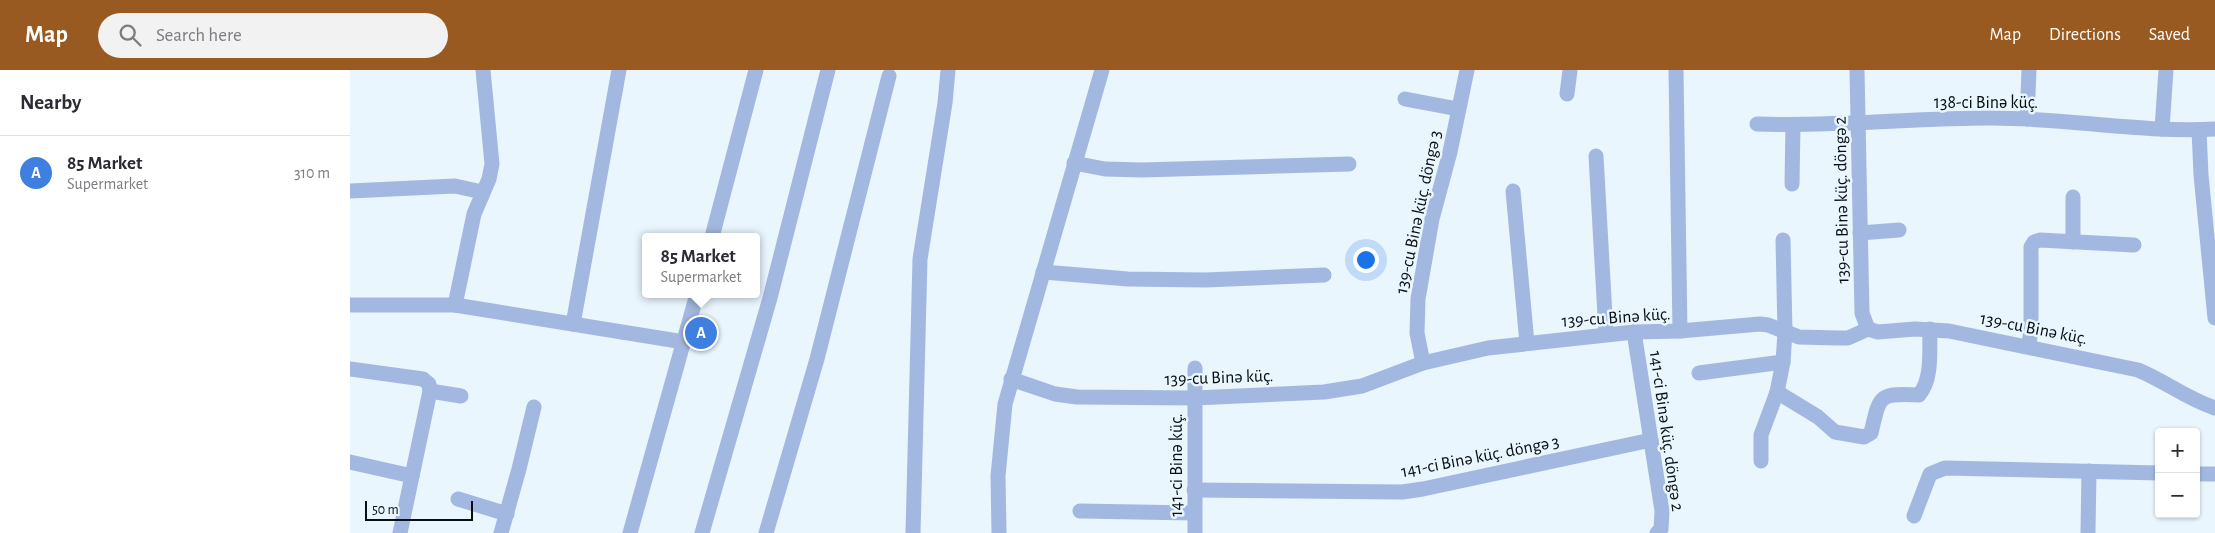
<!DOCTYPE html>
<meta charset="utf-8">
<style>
:root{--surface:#fff;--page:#f2f2f3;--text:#2b2b33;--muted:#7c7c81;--line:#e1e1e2;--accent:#985a20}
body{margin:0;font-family:"Alegreya Sans",sans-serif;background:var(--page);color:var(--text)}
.controls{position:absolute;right:15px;bottom:15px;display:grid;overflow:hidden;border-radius:5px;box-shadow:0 1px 4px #0004}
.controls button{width:45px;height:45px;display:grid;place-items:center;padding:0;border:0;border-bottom:1px solid var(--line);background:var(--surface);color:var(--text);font:25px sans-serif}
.scale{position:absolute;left:15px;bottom:12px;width:108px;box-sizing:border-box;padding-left:5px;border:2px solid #070f13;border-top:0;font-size:14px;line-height:18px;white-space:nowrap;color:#070f13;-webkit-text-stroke:4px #e9f6fd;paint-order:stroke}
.you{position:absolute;left:1015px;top:189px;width:18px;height:18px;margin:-12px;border:4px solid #fff;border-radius:50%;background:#1a73e8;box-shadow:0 0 0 8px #1a73e833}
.badge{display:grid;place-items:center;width:32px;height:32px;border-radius:50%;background:var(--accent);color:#fff;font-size:16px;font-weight:700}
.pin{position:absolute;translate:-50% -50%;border:2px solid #fff;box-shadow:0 1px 5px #0006}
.popup{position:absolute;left:292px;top:163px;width:118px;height:65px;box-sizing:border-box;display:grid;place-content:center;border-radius:5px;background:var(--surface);filter:drop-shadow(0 1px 4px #0005);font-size:16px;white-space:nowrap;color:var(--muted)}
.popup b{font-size:19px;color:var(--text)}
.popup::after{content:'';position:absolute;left:50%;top:100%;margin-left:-10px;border:10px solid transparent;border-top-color:var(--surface)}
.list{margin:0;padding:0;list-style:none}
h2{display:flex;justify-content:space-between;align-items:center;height:65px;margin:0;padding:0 20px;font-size:21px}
h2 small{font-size:16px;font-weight:400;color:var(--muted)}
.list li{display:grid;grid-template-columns:32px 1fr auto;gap:15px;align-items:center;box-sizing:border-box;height:75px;padding:0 20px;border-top:1px solid var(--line)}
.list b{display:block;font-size:19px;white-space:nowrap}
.list p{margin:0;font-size:16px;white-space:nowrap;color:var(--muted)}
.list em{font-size:16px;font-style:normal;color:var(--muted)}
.icon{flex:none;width:28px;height:28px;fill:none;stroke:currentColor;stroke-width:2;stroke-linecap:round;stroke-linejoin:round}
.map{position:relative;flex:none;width:1865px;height:463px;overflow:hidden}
header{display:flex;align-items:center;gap:30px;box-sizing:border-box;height:70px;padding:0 25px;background:var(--accent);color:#fff}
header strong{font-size:24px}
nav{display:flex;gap:28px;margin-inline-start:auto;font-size:18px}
.search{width:350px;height:45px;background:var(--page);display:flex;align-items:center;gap:12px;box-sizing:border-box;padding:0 18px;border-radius:28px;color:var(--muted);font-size:19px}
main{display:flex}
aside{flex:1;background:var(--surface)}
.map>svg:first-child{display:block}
</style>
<header>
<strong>Map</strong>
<div class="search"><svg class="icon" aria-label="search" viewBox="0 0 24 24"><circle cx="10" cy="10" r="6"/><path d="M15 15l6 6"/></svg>Search here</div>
<nav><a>Map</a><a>Directions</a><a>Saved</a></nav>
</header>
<main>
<aside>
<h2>Nearby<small></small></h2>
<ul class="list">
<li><span class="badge" style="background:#3f7fe0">A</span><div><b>85 Market</b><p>Supermarket</p></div><em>310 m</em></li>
</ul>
</aside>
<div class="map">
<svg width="1865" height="463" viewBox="0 0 1865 463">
<rect width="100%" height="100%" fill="#e9f6fd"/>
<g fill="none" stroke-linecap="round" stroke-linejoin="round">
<!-- minor -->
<g stroke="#a3b8e0" stroke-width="15">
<polyline points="1326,0 1330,261"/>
<polyline points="1507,0 1512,243 1518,259"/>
<polyline points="1217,24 1220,0"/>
<polyline points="1055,29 1108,39"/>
<polyline points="1677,49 1679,0"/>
<path d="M1407,54C1485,57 1563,48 1642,48C1716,48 1791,63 1865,59"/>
<polyline points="1812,59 1816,0"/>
<polyline points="1849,60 1851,105 1865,248"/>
<polyline points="1246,86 1256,264"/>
<polyline points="724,93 755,99 792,100 999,94"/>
<polyline points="1442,114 1443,55"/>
<polyline points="0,121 105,116 132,122"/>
<polyline points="1163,121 1177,273"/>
<polyline points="1723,127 1723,172"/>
<polyline points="1510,163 1549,160"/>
<polyline points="362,167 406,0"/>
<polyline points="693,202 778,209 855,210 974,205"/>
<polyline points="0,235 105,235 334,272"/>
<polyline points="105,235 124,144 139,109 142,94 133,0"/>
<polyline points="223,254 269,0"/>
<polyline points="1284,262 1312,441 1311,459 1307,463"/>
<polyline points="1679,276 1681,257 1681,177 1684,172 1690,170 1784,175"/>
<polyline points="1073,293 1067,263 1068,229 1082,149 1100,82 1117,0"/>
<polyline points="0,299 73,309 79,314 80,321 50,463"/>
<polyline points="1349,303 1433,292"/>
<path d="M661,309L705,324L727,327L845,328L974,322L1012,316L1073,293L1138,278L1284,262L1330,261L1410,254L1418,255L1449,267L1487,268H1498L1518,259L1528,262L1565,259L1599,261L1788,300C1815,311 1837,329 1865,338"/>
<polyline points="80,321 111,326"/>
<path d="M1427,322L1468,347L1485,362L1514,367L1521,363C1530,325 1528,323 1569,325C1583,308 1579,281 1580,259"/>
<polyline points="1411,391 1411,365 1427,322 1433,292 1435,262 1433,170"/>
<polyline points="0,392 62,406"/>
<polyline points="1846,404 1865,404"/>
<polyline points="844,420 1052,422 1073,419 1301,370"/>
<polyline points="108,429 157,444"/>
<polyline points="730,441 844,443"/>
<polyline points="1564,446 1580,404 1595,398 1809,403"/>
<polyline points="151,463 169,399 184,337"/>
<polyline points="280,463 347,224"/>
<polyline points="352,463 420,228 478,0"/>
<polyline points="416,463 467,289 539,6"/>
<polyline points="563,463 570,189 595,33 598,0"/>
<polyline points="649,463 648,406 655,334 752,0"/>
<polyline points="845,463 845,298"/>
<polyline points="1738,463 1739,401"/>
</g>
</g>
<g text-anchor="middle" stroke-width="5" stroke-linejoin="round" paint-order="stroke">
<!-- street labels -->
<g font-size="18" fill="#070f13" stroke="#e9f6fd">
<text x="1636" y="38">138-ci Binə küç.</text>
<text transform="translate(1491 130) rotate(-91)" y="6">139-cu Binə küç. döngə 2</text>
<text transform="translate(1068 142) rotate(-78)" y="6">139-cu Binə küç. döngə 3</text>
<text transform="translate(1266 247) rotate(-4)" y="6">139-cu Binə küç.</text>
<text transform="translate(1684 258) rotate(11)" y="6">139-cu Binə küç.</text>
<text transform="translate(869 307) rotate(-2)" y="6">139-cu Binə küç.</text>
<text transform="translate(1317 361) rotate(82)" y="6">141-ci Binə küç. döngə 2</text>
<text transform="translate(1130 386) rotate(-11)" y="6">141-ci Binə küç. döngə 3</text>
<text transform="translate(826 395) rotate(-90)" y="6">141-ci Binə küç.</text>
</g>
</g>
</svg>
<div class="controls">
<button>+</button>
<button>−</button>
</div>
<div class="scale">50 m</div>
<div class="you"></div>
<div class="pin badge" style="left:351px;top:263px;background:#3f7fe0">A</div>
<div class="popup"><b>85 Market</b>Supermarket</div>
</div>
</main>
